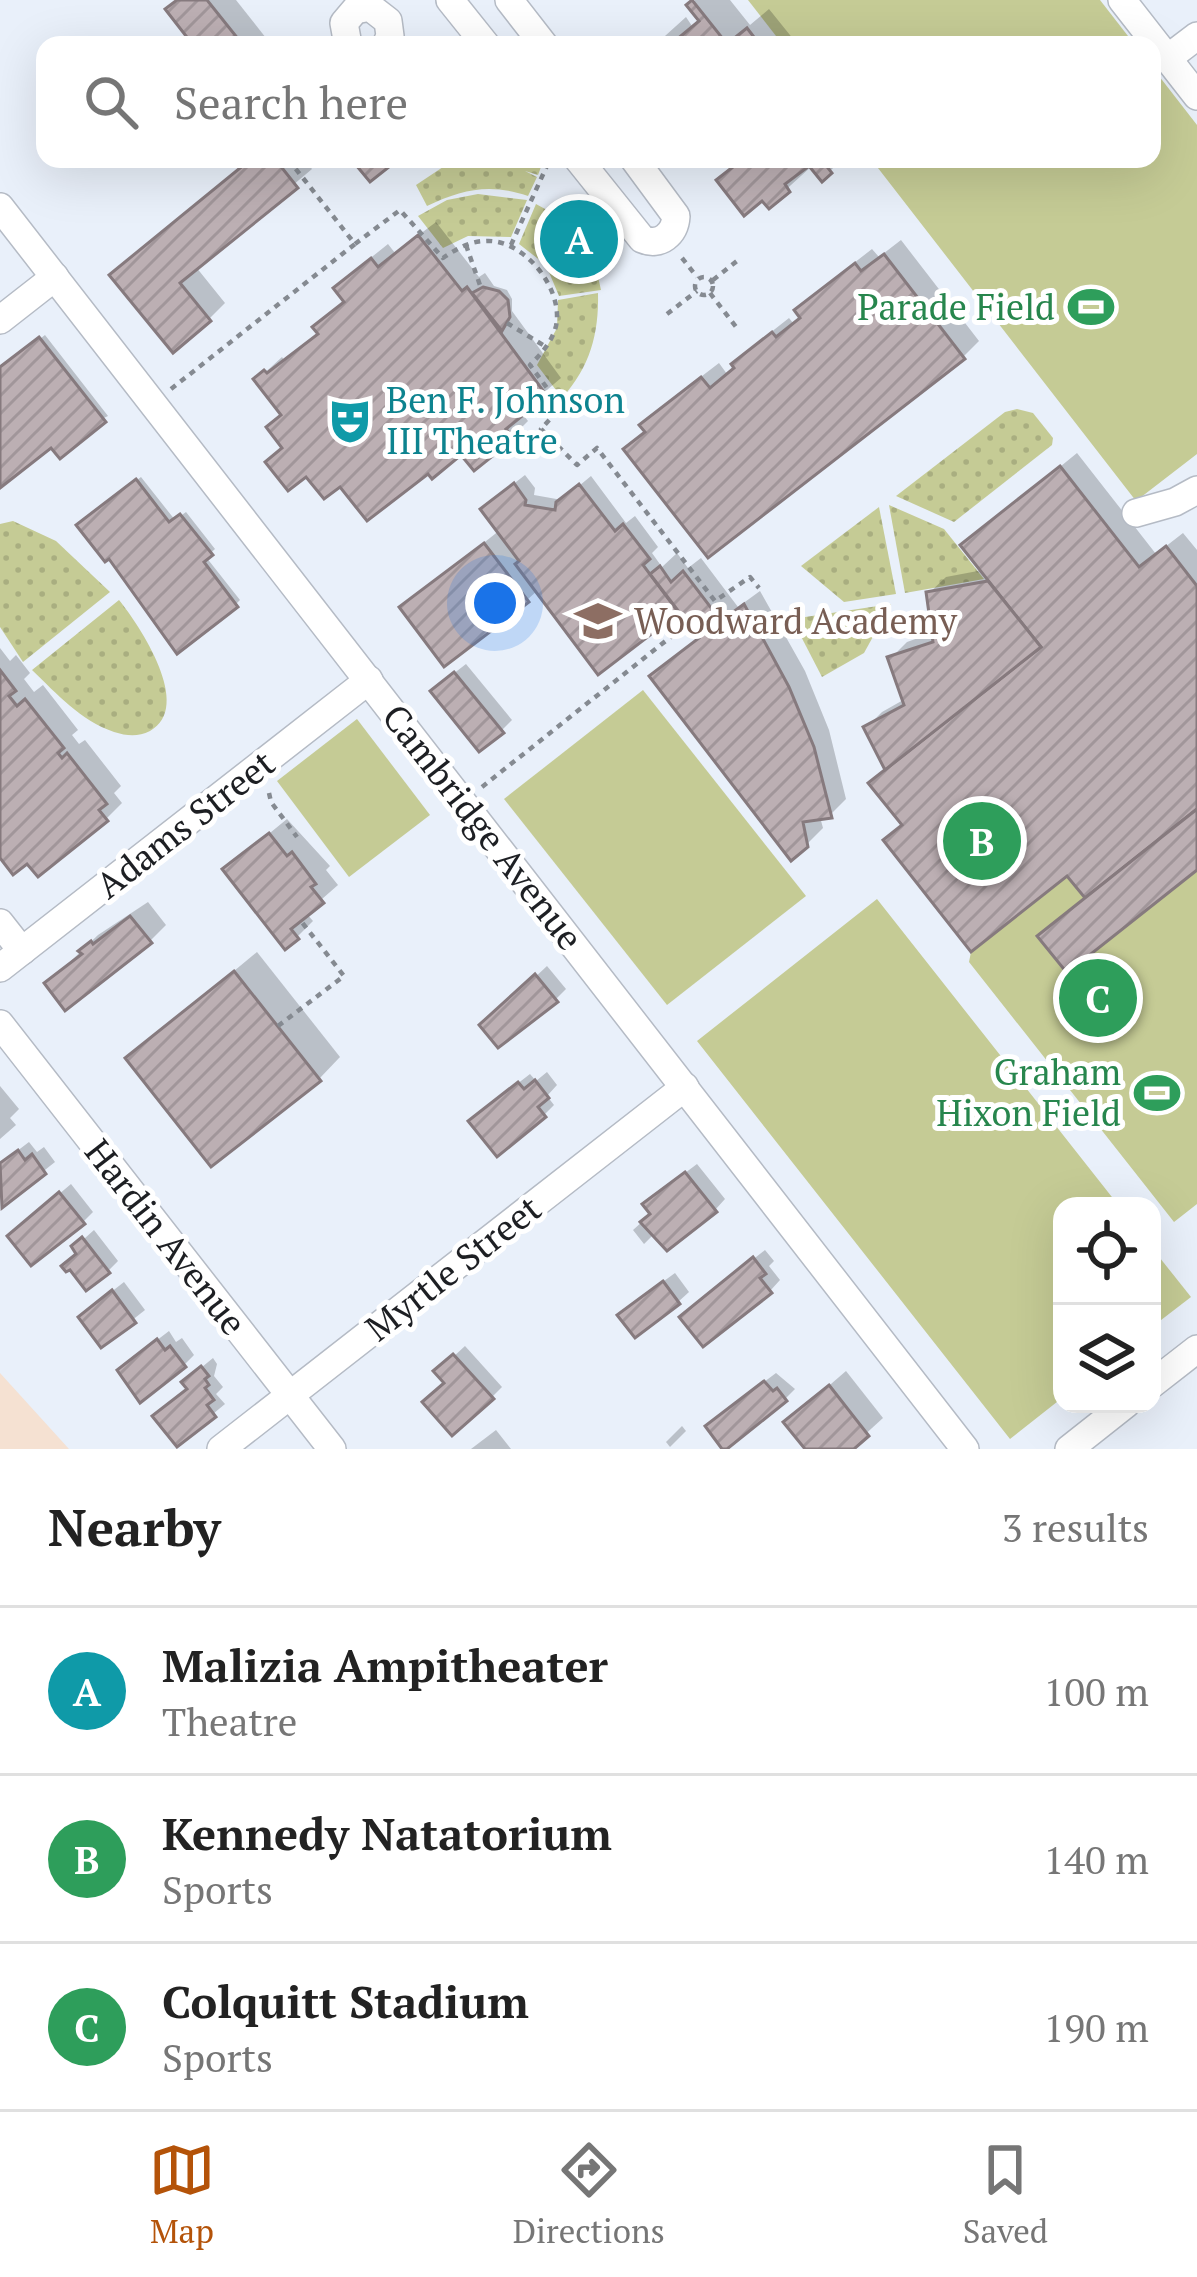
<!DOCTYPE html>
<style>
:root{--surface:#fff;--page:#f6f6f6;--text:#222;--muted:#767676;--line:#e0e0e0;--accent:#b45309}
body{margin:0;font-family:"PT Serif",serif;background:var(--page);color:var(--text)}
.controls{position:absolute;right:36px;bottom:36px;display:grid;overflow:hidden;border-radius:24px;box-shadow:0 12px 48px #0002}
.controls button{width:108px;height:108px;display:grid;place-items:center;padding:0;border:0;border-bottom:3px solid var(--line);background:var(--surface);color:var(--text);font:60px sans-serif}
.you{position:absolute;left:495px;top:603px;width:42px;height:42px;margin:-30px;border:9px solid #fff;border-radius:50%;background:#1a73e8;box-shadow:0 0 0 18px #1a73e833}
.badge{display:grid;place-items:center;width:78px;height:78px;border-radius:50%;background:var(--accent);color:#fff;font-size:39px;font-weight:700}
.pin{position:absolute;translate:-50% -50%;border:6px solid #fff;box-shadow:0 3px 12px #0006}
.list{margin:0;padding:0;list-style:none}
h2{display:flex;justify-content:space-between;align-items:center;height:156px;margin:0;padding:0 48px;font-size:51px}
h2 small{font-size:39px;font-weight:400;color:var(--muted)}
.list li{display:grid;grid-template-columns:78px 1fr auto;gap:36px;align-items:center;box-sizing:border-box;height:168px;padding:0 48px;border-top:3px solid var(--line)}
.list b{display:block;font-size:45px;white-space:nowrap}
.list p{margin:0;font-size:39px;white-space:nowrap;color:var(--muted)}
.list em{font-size:39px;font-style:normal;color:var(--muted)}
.icon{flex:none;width:66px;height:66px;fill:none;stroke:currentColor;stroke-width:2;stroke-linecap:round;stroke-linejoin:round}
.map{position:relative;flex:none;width:1197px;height:1449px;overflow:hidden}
.search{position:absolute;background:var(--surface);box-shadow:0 12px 48px #0002;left:36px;right:36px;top:36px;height:132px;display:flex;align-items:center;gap:30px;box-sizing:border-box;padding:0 42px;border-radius:24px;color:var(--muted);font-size:45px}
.sheet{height:660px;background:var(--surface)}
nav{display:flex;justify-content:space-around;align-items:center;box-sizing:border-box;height:168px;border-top:3px solid var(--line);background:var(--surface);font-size:33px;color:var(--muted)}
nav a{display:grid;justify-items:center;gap:6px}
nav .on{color:var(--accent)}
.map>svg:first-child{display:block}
</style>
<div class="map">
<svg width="1197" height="1449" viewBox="0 0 1197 1449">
<defs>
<pattern id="grass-dots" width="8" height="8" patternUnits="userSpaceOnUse" patternTransform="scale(3)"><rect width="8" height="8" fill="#c5cb95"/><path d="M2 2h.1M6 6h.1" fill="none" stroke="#a9ae80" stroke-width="1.8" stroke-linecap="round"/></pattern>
<pattern id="building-hatch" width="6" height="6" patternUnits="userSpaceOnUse" patternTransform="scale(3)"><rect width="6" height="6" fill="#bcafb3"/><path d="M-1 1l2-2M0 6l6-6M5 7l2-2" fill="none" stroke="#a1969a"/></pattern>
</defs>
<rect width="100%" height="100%" fill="#e9f0fa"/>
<!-- commercial -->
<polygon fill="#f5e1d2" points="0,1373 69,1449 0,1449"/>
<!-- grass -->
<g fill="url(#grass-dots)">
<path d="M455,159H544L538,175L525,171L537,177L528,196C490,183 463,189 427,206L416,185Z"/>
<polygon points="478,194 527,200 511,237 468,236 443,248 418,216 447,200"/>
<polygon points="536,204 556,215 545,239 552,260 570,273 596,268 601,290 559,296 546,265 519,244"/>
<path d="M598,293C599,334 590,367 562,398L537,365L557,328L558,300Z"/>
<polygon points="1017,409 1033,413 1053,438 1052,445 954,522 896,496 1005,412"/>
<polygon points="889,505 944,529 984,579 905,593"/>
<polygon points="879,507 896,594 844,602 801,566"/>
<polygon points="13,521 56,541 110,592 23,662 0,627 0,524"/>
<path d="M119,600C140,626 194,707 150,731C138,737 127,736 114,732C80,720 57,694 32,670Z"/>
<polygon points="891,604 864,653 822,677 792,619"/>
</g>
<!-- park -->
<g fill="#c5cb95">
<polygon points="748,0 1100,0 1135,45 783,45"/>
<polygon points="1152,67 1197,125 1197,454 1136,501 871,159 1152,159"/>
<polygon points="643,690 806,896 667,1005 504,799"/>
<polygon points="357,719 430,815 349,877 277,781"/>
<polygon points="1197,809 1197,1204 1174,1222 969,962 971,952 1067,876 1085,898"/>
<polygon points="877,899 1119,1206 1062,1206 1062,1398 1010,1439 697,1041"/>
<polygon points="1152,1248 1191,1297 1152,1327"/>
</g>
<!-- shadow -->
<g fill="#0003">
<polygon points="178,0 236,0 266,38 259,45 197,45"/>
<polygon points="695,0 730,0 750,25 769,9 798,45 655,45 686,17 692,26 701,19 690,5"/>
<polygon points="252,159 304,159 312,169 196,267 225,303 209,319 113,275"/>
<polygon points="742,159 842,159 830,171 813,165 769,205 763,197 720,181"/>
<polygon points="436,222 479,277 485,273 494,286 507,290 512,299 512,311 561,378 521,412 528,421 512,437 462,451 428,470 341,482 285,446 283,413 257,380 282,357 284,360 320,332 316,327 346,300 337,288 353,272 388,244 395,253"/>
<polygon points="901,240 979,341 963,357 627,449 647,430 643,425 659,409 719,363 727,374 751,348 789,318 793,323 803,316 798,310 814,294 872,249 879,257"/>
<polygon points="45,335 108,416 52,443 0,484 0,370"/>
<polygon points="1077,453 1156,554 1183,533 1197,550 1197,866 1041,936 1087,896 1068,871 904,823 888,768 866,728 882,712 905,699 891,658 907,642 935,632 929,593 946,577 983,570 964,545"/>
<polygon points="525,475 535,488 534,495 562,500 591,476 626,523 635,516 658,547 652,553 662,567 677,553 688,568 701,558 738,607 760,591 805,671 829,730 846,799 830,815 820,817 823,828 806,845 653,677 701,636 680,609 599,670 538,590 527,600 403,607 500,530 494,499"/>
<polygon points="141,477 175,520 186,512 215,549 206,557 240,600 236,604 109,555 84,521"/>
<polygon points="0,648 10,661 16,655 30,673 24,679 34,692 43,685 78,730 72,735 79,744 85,740 121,786 114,793 122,803 106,819 28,860 0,853"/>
<polygon points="466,664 512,720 502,730 444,681"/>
<polygon points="287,819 330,866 326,870 338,885 306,913 313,921 297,937 226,869"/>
<polygon points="148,902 166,925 150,941 48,983 98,935"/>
<polygon points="257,952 340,1057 319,1079 129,1058"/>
<polygon points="547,966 566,989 556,999 483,1026"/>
<polygon points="547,1072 557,1085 547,1096 554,1105 544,1115 482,1111 530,1074 536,1081"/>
<polygon points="0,1086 19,1109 10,1118 16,1125 0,1139"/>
<polygon points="29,1142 37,1152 44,1147 55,1162 2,1204 0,1164"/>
<polygon points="697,1164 725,1199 715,1210 656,1232 644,1244 633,1230 653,1212 657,1194"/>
<polygon points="71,1184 93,1212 83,1222 21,1226"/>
<polygon points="94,1230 118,1261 108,1271 71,1267 79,1253 75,1247"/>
<polygon points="765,1250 774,1261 769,1266 780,1280 770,1291 693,1307"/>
<polygon points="675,1273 689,1292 678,1302 631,1305"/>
<polygon points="124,1282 145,1310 102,1344 92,1307"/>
<polygon points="169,1331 176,1342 182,1338 194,1355 184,1365 131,1360"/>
<polygon points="465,1346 502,1387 492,1397 447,1382 438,1371"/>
<polygon points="213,1358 217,1364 214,1376 223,1387 216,1394 225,1404 178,1443 196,1372"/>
<polygon points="846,1371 883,1418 849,1449 808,1449 787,1422"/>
<polygon points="776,1373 795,1389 785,1399 719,1416"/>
<polygon points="682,1426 686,1431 670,1447 666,1442"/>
<polygon points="496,1430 511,1449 471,1449"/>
</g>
<!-- building -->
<g fill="url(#building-hatch)" stroke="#867a7e" stroke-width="3">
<polygon points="177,0 207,0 243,45 193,45 165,9"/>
<polygon points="692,0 727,44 747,28 760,45 670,45 699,21 686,5"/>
<polygon points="251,159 275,159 298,188 180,283 211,321 173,353 109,275"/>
<polygon points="351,159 399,159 370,182"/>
<polygon points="743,159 821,159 832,173 822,182 809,166 785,184 790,192 769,209 762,201 744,216 716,180"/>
<polygon points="418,235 462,291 467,287 547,396 506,429 514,439 474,471 461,455 432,479 428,474 367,521 340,487 324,499 306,477 288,491 265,462 282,448 266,427 281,415 253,379 264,370 267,373 318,334 312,327 344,302 333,288 371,258 378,267"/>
<polygon points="884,254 965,359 708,558 623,449 645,432 639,425 701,377 710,388 734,368 731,364 772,332 776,337 800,318 794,310 855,263 861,271"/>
<polygon points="483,287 499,291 508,300 510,317 502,331 472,293"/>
<polygon points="39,337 106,422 60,459 51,448 0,488 0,367"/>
<polygon points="1060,466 1139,567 1166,546 1197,586 1197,809 1085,898 1067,876 971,952 883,840 902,825 868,783 1041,647 960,545"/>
<polygon points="136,479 169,522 180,514 213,555 204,562 238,607 177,654 109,559 105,562 76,525"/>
<polygon points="514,483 526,500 525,505 555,510 556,502 579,484 615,531 623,524 650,559 643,565 679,613 598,675 515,564 519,561 480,509"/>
<polygon points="484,543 529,602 444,667 399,607"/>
<polygon points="660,566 671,582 683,571 721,621 744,604 789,687 814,747 832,818 803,822 808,847 791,861 649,676 699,638 650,574"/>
<polygon points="988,581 1041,647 885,770 863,727 904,705 887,657 933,642 926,592"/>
<polygon points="0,670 16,691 9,696 17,706 25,699 64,748 58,753 62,758 67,753 107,804 99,810 108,821 38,877 27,864 13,875 0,858"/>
<polygon points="454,672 504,733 479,752 430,691"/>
<polygon points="1197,809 1197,870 1067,973 1037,936"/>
<polygon points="269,833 287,856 292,852 316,884 311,887 324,903 291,929 299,939 285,950 222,869"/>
<polygon points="130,916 152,943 65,1011 44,983 82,954 78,951 91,941 93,944"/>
<polygon points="234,971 321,1081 211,1167 125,1058"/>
<polygon points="535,974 558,1002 498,1048 479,1025"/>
<polygon points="535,1080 549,1098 538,1107 546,1117 497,1157 468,1121 518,1082 524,1089"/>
<polygon points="18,1150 25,1160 32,1154 46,1174 2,1208 0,1163"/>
<polygon points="685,1172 717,1212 667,1251 640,1222 650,1214 642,1204"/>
<polygon points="59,1192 85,1224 31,1266 7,1236"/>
<polygon points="82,1237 110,1273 86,1291 70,1270 66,1272 61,1266 76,1254 71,1246"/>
<polygon points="753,1257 766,1274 760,1278 772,1293 703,1347 679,1317"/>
<polygon points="663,1281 680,1304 635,1338 617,1315"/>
<polygon points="112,1290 136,1323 101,1348 78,1317"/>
<polygon points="157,1339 165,1350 170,1346 186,1367 140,1403 117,1370"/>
<polygon points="453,1354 494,1399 452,1436 422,1402 444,1383 433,1371"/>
<polygon points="201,1366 209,1376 205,1379 209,1385 205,1388 214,1400 207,1405 216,1417 177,1447 152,1416 187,1389 181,1382"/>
<polygon points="764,1381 773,1391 777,1388 787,1401 727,1449 722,1449 705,1426"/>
<polygon points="829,1385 869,1436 854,1449 805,1449 783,1422"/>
</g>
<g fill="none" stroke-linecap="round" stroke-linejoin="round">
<!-- minor casing -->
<g stroke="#b5bbc5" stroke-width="30">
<g id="minor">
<polyline points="450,0 486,45"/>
<polyline points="509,0 544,45"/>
<polyline points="1122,0 1197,96"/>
<polyline points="348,45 344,23 355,10 370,7 388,21 390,36 386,45"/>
<polyline points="1168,58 1197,36"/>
<path d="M578,159L642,239C660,247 675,234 676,216L634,159"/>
<polyline points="0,207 965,1449"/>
<polyline points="0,320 55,277"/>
<polyline points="1136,513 1175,502 1197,490"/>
<polyline points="0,923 22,951"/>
<polyline points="0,968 369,680"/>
<polyline points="0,1024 332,1449"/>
<polyline points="1152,1384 1197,1349"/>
<polyline points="221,1449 685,1087"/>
<polyline points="1069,1449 1126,1404"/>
</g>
</g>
<!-- path -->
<g stroke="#858a91" stroke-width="4.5" stroke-dasharray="6 6" stroke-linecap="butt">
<path d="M355,244L400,210L443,258C456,249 470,241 486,241C524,239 564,289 556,326C552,342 541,354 530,365L561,407L541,429L577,465L597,448L715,601L750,577L759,588"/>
<polyline points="466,245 481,288"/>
<polyline points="511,245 550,159"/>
<polyline points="682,258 697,277"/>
<circle cx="704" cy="286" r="9"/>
<polyline points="713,280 737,261"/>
<polyline points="710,293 737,328"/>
<polyline points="667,314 697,291"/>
<polyline points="507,323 543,345"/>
<polyline points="171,389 355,244 288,159"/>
<polyline points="482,787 687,624"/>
<polyline points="269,793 271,802 297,837"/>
<polyline points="278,1026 344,976 301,921"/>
</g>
<!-- minor -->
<use href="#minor" stroke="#fff" stroke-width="27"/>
</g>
<!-- icons -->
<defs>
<g id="stadium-bare" transform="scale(3.6)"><path d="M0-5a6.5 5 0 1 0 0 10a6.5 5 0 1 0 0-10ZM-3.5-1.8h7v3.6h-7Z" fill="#2e9e5b" stroke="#fff" stroke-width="2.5" paint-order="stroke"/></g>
<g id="theatre-bare" transform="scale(3.6)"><path d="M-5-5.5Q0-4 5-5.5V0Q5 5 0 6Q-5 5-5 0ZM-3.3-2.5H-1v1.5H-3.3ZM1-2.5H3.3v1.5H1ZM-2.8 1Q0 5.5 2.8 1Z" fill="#0f9aa8" stroke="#fff" stroke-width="2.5" paint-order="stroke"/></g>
<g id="school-bare" transform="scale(3.6)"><path d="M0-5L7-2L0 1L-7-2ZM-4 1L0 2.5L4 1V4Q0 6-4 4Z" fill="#8d6e63" stroke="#fff" stroke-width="2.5" paint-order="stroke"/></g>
</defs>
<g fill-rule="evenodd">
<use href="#stadium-bare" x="1091" y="307"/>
<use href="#theatre-bare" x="350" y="421"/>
<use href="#school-bare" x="598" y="621"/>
<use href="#stadium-bare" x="1157" y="1093"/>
</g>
<g text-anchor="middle" stroke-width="10" stroke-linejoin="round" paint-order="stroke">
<!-- leisure labels -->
<g font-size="36" fill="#27864d" stroke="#fff" text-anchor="end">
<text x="1055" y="320">Parade Field</text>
<text x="1121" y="1085">Graham<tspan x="1121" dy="41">Hixon Field</tspan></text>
</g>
<!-- culture labels -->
<g font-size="36" fill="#0d838f" stroke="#fff" text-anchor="start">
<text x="386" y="413">Ben F. Johnson<tspan x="386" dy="41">III Theatre</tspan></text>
</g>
<!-- education labels -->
<g font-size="36" fill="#785e54" stroke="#fff" text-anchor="start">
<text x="634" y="634">Woodward Academy</text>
</g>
<!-- street labels -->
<g font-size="36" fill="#1d1f23" stroke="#fff">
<text transform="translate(185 824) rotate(-38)" y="13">Adams Street</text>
<text transform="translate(483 827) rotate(52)" y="13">Cambridge Avenue</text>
<text transform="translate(166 1237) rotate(52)" y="13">Hardin Avenue</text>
<text transform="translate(453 1268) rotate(-38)" y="13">Myrtle Street</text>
</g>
</g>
</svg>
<div class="controls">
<button><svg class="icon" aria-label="locate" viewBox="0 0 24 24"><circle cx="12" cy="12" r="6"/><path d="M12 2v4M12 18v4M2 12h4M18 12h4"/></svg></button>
<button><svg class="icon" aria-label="layers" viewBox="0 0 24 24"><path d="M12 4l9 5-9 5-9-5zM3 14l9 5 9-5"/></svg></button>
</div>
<div class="you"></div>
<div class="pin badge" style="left:579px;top:239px;background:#0f9aa8">A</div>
<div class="pin badge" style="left:982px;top:841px;background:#2e9e5b">B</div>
<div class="pin badge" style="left:1098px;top:998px;background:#2e9e5b">C</div>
<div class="search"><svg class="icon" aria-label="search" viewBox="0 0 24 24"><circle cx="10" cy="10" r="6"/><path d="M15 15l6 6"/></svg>Search here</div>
</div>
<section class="sheet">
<h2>Nearby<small>3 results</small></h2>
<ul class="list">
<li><span class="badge" style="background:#0f9aa8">A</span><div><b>Malizia Ampitheater</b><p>Theatre</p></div><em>100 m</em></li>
<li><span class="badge" style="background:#2e9e5b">B</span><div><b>Kennedy Natatorium</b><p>Sports</p></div><em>140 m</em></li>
<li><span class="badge" style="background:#2e9e5b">C</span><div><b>Colquitt Stadium</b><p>Sports</p></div><em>190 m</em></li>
</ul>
</section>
<nav>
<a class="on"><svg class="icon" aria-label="map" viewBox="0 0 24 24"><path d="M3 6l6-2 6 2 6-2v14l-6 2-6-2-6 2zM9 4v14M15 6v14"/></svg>Map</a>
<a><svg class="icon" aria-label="directions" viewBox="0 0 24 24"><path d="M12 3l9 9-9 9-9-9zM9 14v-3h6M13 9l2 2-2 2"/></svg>Directions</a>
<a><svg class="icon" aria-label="saved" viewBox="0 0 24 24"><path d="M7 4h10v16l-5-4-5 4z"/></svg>Saved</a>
</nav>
